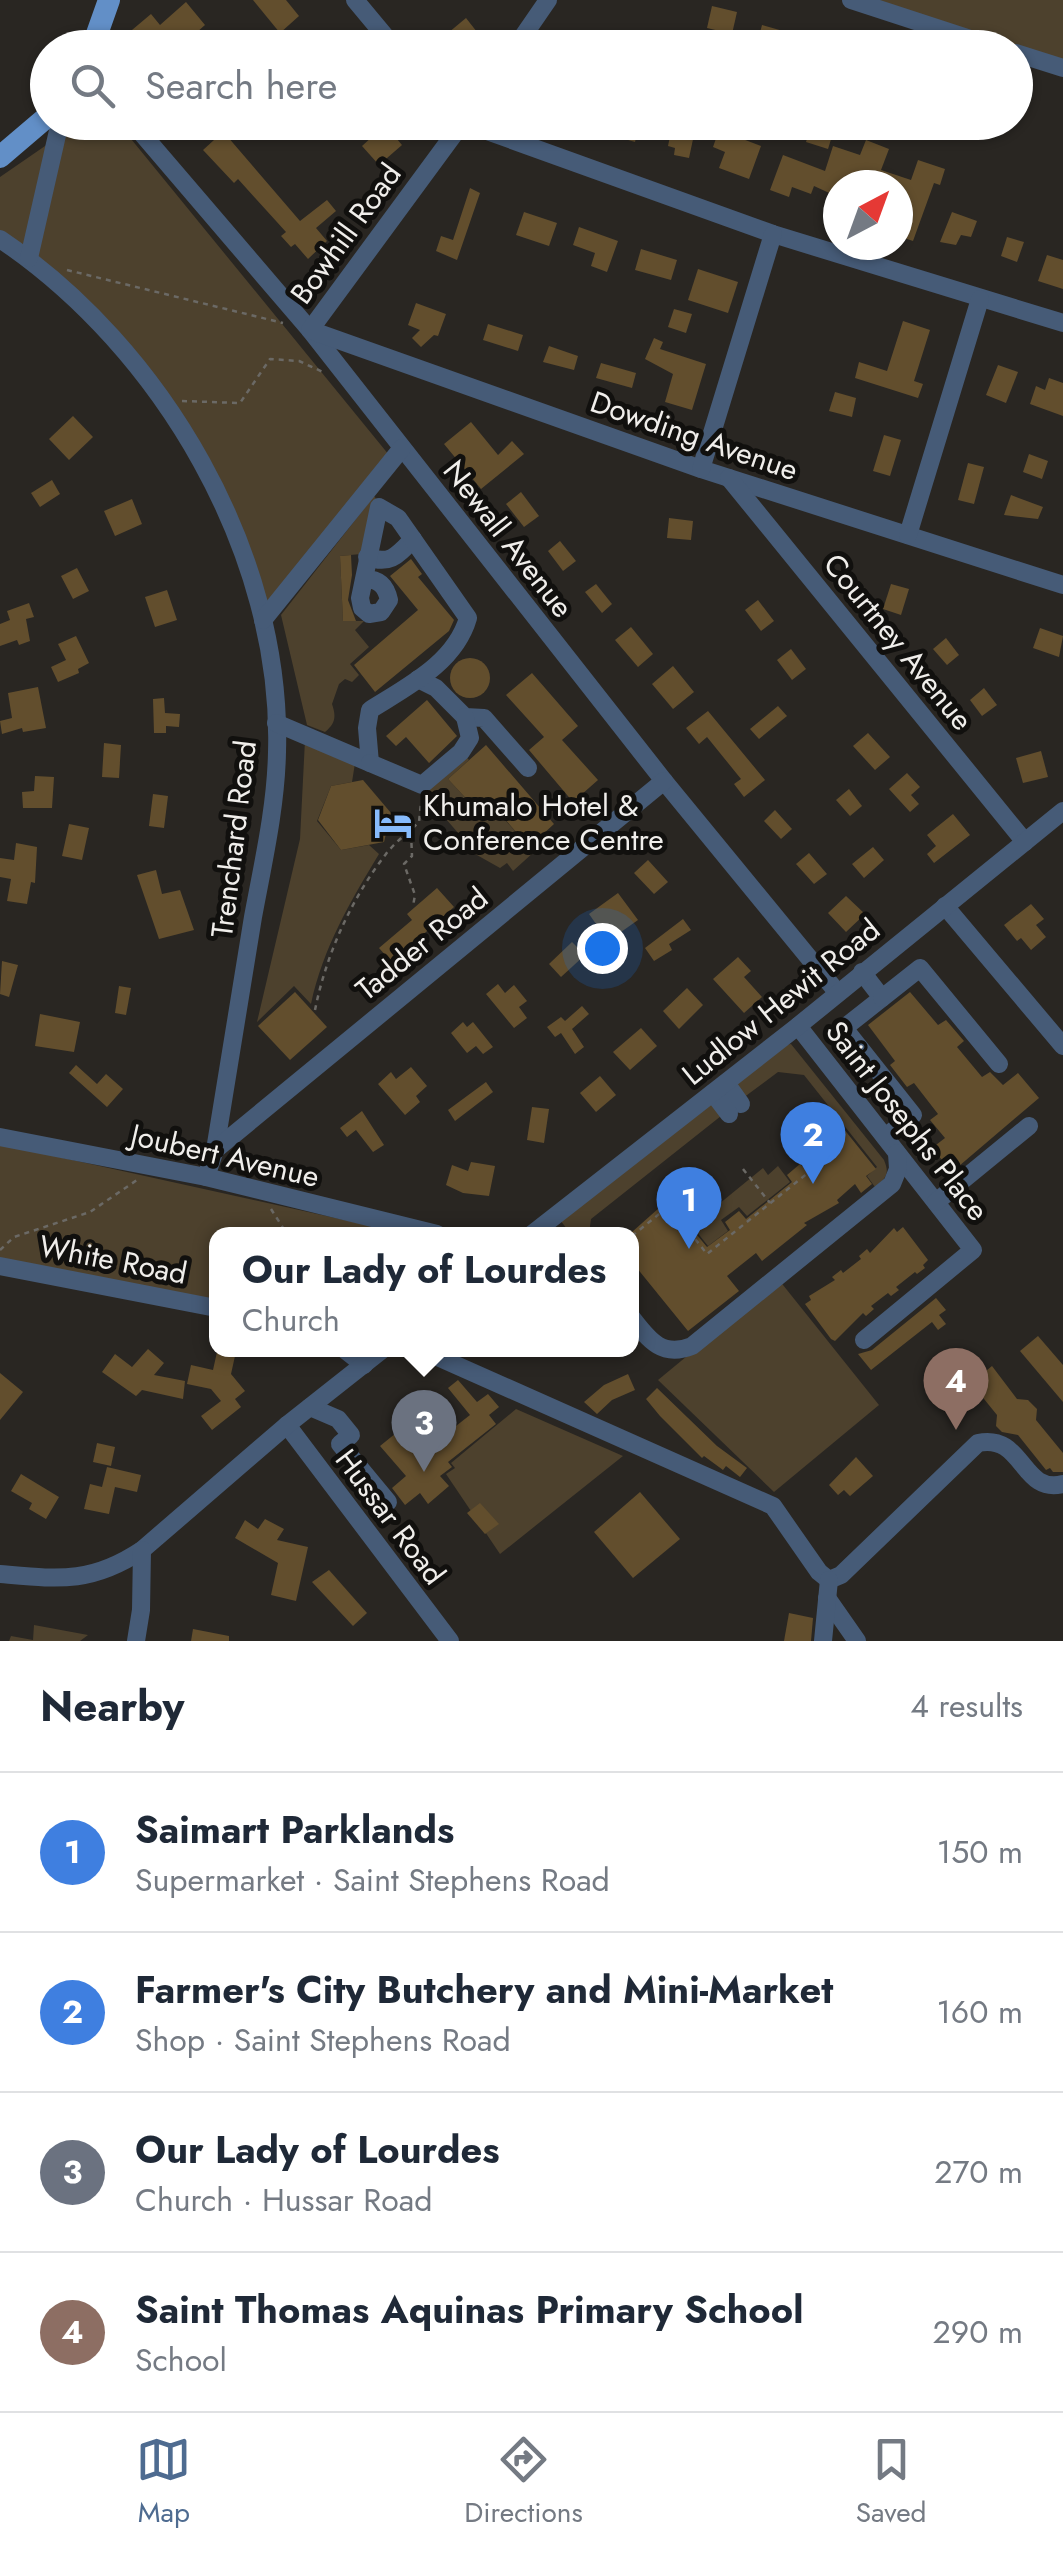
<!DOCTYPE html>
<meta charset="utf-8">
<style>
:root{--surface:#fff;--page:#f2f2f3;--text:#1f2937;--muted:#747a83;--line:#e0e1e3;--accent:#4e6b90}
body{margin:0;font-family:Jost,sans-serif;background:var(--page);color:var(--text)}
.compass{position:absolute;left:823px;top:170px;width:90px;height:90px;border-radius:50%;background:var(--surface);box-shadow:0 2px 8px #0004;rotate:41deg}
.you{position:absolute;left:602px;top:948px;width:35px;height:35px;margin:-25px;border:8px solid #fff;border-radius:50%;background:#1a73e8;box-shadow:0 0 0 15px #1a73e833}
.badge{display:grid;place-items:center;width:65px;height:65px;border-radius:50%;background:var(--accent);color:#fff;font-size:32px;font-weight:700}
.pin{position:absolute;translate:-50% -82px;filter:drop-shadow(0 2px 5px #0008)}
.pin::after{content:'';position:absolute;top:52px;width:35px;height:30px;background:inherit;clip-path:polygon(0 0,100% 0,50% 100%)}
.popup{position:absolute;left:209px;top:1227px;width:430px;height:130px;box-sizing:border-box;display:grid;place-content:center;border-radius:20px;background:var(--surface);filter:drop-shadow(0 2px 8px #0005);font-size:32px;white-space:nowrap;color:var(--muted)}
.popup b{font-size:38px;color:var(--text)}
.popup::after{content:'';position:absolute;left:50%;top:100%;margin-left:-20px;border:20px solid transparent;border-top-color:var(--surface)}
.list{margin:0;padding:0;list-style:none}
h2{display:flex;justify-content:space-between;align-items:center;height:130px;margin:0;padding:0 40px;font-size:42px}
h2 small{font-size:32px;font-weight:400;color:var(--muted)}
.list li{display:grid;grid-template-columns:65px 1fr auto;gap:30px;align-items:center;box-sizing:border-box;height:160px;padding:0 40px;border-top:2px solid var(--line)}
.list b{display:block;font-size:38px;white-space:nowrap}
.list p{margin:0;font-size:32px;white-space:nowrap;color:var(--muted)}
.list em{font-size:32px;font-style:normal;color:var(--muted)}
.icon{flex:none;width:55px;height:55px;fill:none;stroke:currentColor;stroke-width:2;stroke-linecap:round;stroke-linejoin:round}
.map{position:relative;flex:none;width:1063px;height:1641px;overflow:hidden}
.search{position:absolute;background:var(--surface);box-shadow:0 2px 8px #0004;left:30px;right:30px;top:30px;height:110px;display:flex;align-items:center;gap:25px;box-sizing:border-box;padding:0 35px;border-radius:55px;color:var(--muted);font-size:38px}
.sheet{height:770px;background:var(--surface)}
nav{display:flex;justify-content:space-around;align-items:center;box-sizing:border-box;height:140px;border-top:2px solid var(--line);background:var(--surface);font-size:28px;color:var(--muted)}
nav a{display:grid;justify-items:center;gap:5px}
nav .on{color:var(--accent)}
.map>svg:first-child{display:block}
</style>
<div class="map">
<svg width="1063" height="1641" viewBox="0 0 1063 1641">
<rect width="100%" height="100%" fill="#292622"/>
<!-- green -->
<g fill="#4d412d">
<polygon points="871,0 1063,0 1063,62"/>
<polygon points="69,123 118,123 389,455 264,612 168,403 0,232 0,177 45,146"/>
<path d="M374,496L377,500L361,554L340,556L343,621H364L355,630L369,647L350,664L359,675L352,682L345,679L339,684L332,704C336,716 336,723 325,732L307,725L281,615Z"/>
<path d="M305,740L355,763L352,782L331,786L317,821L341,850L369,845L379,854C350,902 323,948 311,1004L294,986L257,1022L300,839Z"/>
<polygon points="464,754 469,760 448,779 486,820 497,811 534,852 513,871 507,863 500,868 452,841 459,834 439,811 432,817 426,788"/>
<path d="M791,1044L884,1160C890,1174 886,1178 875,1187L867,1176L877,1167L804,1075L778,1072L743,1098L733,1085L784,1045Z"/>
<polygon points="710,1102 721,1116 591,1219 589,1234 571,1234 560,1220"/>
<polygon points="0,1144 408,1234 216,1234 216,1304 0,1262"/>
<polygon points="778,1166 790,1182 747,1216 739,1207 721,1220 728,1231 708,1246 692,1226 763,1168 768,1175"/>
<polygon points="779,1280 879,1405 774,1492 658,1380"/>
<polygon points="516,1409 623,1456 500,1554 446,1474 455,1468 451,1463"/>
<polygon points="34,1625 88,1635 80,1641 9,1641 11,1636 33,1640"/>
</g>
<!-- building -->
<g fill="#624e2d">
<polygon points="253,0 286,0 299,16 280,33"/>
<polygon points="186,2 205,25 179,48 147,48 132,30 151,14 160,25"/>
<polygon points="712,6 737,12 732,34 707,28"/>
<polygon points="466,18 477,32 457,48 430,48"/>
<polygon points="762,25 790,33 786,48 756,48"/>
<polygon points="199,122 215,122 300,221 327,200 336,211 316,228 327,241 308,259 295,244 291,247 281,236 286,232 238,179 234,183 203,150 214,140"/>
<polygon points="614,122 640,122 635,142 611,135"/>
<polygon points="385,125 402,145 379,165 362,146"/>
<polygon points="672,126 695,130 689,158 674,155 675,148 668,146"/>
<polygon points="811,126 833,133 828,149 806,142"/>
<polygon points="719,130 761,146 749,179 719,168 725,152 713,147"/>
<polygon points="866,140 889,149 881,170 911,180 918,160 945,169 940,185 934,183 913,241 898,236 898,185 838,185 838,197 814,186 811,194 792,187 789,197 770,190 783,155 825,171 833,146 860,155"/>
<polygon points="470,188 480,193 457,260 436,251 441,236 453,240"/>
<polygon points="524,212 557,223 549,246 516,235"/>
<polygon points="952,212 977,221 971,237 961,235 956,245 940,242"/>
<polygon points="579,227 618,241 607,272 591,266 595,253 573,245"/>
<polygon points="1007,237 1024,242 1017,262 1001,256"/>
<polygon points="641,249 677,260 671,280 635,270"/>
<polygon points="1047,255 1063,260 1063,289 1038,281"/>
<polygon points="698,269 738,282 728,313 688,300"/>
<polygon points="416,303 446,314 438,336 434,335 421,347 412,338 420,330 408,325"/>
<polygon points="674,309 692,314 686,333 668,327"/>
<polygon points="903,321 930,330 914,381 923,384 918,398 855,378 859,362 887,371"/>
<polygon points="488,324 523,335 518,351 483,340"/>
<polygon points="654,338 663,342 660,349 706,364 692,410 665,402 673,374 645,359"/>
<polygon points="549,346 578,356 574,370 543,362"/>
<polygon points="601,363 636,373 632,388 596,378"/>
<polygon points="998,365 1018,372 1006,403 986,395"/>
<polygon points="1049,378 1063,383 1063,416 1030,404 1036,386 1045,390"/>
<polygon points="835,392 856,398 852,417 829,411"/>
<polygon points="73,416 93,437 69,460 49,439"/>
<polygon points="471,422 498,455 512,441 524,454 481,489 444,444"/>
<polygon points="884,435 901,440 890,476 873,471"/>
<polygon points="1029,454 1048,461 1042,479 1023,472"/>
<polygon points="968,463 984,467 974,504 958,500"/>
<polygon points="52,480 60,494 40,507 31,493"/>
<polygon points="521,492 539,516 524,527 506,504"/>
<polygon points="1011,495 1043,507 1038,519 1004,515"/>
<polygon points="132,499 142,524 115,536 104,511"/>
<polygon points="669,518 693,521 691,540 667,538"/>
<polygon points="560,541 576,561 563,571 548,551"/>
<polygon points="351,555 352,575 348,600 356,621 343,621 340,556"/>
<polygon points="411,559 422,574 418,577 454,620 449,631 375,692 354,665 418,610 390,576"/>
<polygon points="77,568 89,591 73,599 61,576"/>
<polygon points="596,584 612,604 602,613 585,592"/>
<polygon points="891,584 909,589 901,615 883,609"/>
<polygon points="167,590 177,620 155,627 145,597"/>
<polygon points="758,600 774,621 761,631 745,610"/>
<polygon points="29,603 34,617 26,619 30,641 19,645 17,640 0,646 0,624 10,620 7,611"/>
<polygon points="631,627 653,654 638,667 615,640"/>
<polygon points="1040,628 1063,636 1059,657 1033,648"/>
<polygon points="76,636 89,663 78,669 79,673 58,682 51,667 66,660 58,644"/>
<polygon points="946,638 959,655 947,665 933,649"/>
<polygon points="791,649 806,669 792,680 777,660"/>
<circle cx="470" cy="678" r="20"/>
<polygon points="673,666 694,692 673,709 652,684"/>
<polygon points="532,673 578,726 562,740 598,780 573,802 529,750 544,737 506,695"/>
<polygon points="38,687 46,728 23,732 22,728 2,734 0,721 12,718 8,693"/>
<polygon points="984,688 997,705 982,716 970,700"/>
<polygon points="164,698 165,713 180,714 179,727 166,726 166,733 154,733 153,699"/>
<polygon points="427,700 457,736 429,763 406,737 396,746 386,736"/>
<polygon points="778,706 787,716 759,739 750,729"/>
<polygon points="708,711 765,780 744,797 734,784 741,779 707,737 699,744 686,728"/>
<polygon points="868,733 890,757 875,770 853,746"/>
<polygon points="104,743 121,745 119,778 102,777"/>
<polygon points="486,745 554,824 529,847 497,810 486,820 448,779"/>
<polygon points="1041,751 1048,777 1023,783 1016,758"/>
<polygon points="907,773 920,787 911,795 919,804 910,812 889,789"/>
<polygon points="35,776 54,777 52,808 23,808 22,792 34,791"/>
<polygon points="363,780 391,813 384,842 341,850 318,820 331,786"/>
<polygon points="849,789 862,806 850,816 836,800"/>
<polygon points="153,794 168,796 164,828 149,826"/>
<polygon points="775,810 792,829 781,839 764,821"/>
<polygon points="953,814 970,835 934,863 927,854 936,846 927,835"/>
<polygon points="69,824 89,828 82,860 62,856"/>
<polygon points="16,843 37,847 35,883 31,882 27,904 7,901 11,879 0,877 0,858 14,860"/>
<polygon points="873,847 884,860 864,878 852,864"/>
<polygon points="809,853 827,874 814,884 796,864"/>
<polygon points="648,860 668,882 654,894 634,873"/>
<polygon points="156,870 162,894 180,890 194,930 159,939 137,875"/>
<polygon points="437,888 454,907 417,940 422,945 396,967 379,948 412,920 407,914"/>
<polygon points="618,893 638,920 621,932 626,939 613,948 589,914"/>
<polygon points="846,896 865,914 846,932 828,913"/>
<polygon points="1031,904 1044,919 1036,925 1046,937 1031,950 1021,938 1017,941 1004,925"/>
<polygon points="683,919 691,930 669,944 672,950 654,961 645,948"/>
<polygon points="572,942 585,955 561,977 549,964"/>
<polygon points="738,957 751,971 744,977 762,997 744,1013 713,979"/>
<polygon points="2,961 18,965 9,997 0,994"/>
<polygon points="498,984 505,993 514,985 527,1001 519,1007 527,1018 514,1028 486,994"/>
<polygon points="119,986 131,988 126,1015 115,1013"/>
<polygon points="687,988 703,1005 679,1029 663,1011"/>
<polygon points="295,992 327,1027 290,1060 258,1026"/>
<polygon points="910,992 938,1025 946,1020 964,1041 957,1047 982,1077 990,1072 1003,1085 1018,1073 1039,1098 952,1172 932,1148 945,1138 930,1120 938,1114 914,1083 907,1087 890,1065 895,1061 868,1025"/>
<polygon points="582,1006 589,1014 572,1029 584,1047 575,1054 561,1033 555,1037 547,1027 561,1017 565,1021"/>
<polygon points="40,1014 80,1022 74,1052 35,1046"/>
<polygon points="463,1022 467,1027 473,1022 493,1047 483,1054 476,1046 467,1053 451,1033"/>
<polygon points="641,1028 657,1046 630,1070 613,1052"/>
<polygon points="76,1065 97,1084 106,1074 123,1089 107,1107 69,1073"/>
<polygon points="411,1067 427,1086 416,1096 420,1102 405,1115 378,1084 391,1072 396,1079"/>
<polygon points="600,1076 616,1095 596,1112 580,1093"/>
<polygon points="486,1082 493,1092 455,1121 448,1110"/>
<polygon points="532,1107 549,1109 544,1143 527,1140"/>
<polygon points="362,1111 384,1145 373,1152 356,1130 347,1137 340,1128"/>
<polygon points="839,1123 876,1169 866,1176 872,1184 861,1193 855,1184 837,1200 839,1203 804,1223 807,1225 762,1261 756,1253 727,1276 739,1291 688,1331 632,1262 632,1232 668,1200 707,1247 730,1230 725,1222 739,1211 746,1219 792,1182 787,1175 800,1164 807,1170 824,1156 813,1142"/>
<polygon points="471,1162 495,1166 489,1196 463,1193 446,1185 452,1165 468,1171"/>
<polygon points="903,1227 928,1260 923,1265 925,1268 917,1274 915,1272 896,1287 899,1290 891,1296 888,1293 871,1306 874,1309 866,1316 863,1313 835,1341 831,1339 805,1304 811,1300 809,1296 835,1280 832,1277 841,1270 843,1273 861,1259 859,1256 867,1249 870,1253 894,1228 897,1232"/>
<polygon points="936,1298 946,1310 939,1315 946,1324 938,1330 932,1322 871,1370 858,1354 872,1350"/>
<polygon points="1038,1336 1063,1365 1063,1402 1020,1351"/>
<polygon points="148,1349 164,1363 154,1375 185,1381 183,1399 142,1390 136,1396 102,1372 115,1354 132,1367"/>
<polygon points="217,1352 235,1356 231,1374 245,1391 235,1399 241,1407 212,1430 201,1416 221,1401 211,1389 187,1384 191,1365 213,1370"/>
<polygon points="992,1366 1017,1399 1028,1400 1037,1409 1036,1420 1063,1453 1063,1472 1053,1472 1050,1468 1046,1470 1018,1435 1002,1432 996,1426 997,1415 971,1383"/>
<polygon points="0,1373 23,1392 0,1420"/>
<polygon points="628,1374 635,1390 612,1400 597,1414 584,1402 604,1385"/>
<polygon points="458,1380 477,1402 488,1394 499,1407 489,1415 496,1424 448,1462 452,1467 440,1476 449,1486 428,1504 420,1493 405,1505 392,1488 406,1476 380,1446 401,1429 426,1459 452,1439 447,1433 470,1415 448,1388"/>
<polygon points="657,1388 717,1446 747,1468 740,1477 726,1466 723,1470 704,1456 702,1458 660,1416 646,1399"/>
<polygon points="97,1443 115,1447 111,1466 93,1462"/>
<polygon points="856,1457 873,1476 850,1496 844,1490 838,1495 829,1485"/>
<polygon points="107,1467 141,1475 137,1492 115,1487 109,1514 84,1509 90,1484 102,1487"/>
<polygon points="21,1474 59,1497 46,1519 29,1509 32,1503 11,1491"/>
<polygon points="640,1492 680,1539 633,1578 594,1532"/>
<polygon points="480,1503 499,1524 485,1534 467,1513"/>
<polygon points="265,1519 284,1529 277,1540 308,1547 296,1601 271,1595 278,1563 235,1538 245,1520 258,1529"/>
<polygon points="329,1570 367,1613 353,1626 312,1582"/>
<polygon points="789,1613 813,1618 811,1641 784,1641"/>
<polygon points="193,1629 229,1636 229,1641 191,1641"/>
</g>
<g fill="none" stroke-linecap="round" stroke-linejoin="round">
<!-- path -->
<g stroke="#6b6965" stroke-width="2.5" stroke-dasharray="5 5" stroke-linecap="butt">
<polyline points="67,270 283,323"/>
<polyline points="182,401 240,403 270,359 299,361 323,372"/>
<polyline points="411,833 412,856 404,864 415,895 413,906"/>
<path d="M315,1010C326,955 351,899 386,854C395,842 409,832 419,822L421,803"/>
<polyline points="185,1157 198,1146"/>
<polyline points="743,1169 770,1203"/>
<polyline points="271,1209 287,1234"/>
<polyline points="632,1236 669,1206 707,1254 829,1156"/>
<polyline points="0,1250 14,1237 90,1212 137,1180"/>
</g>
<!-- minor -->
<g stroke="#465b77" stroke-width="18">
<polyline points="355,0 395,48"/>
<polyline points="851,0 998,48"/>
<polyline points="515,48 548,0"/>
<polyline points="1016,53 1063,68"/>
<polyline points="132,122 310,330 664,781 837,992"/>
<polyline points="462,122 773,234 1063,323"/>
<polyline points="463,122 310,330 701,469 1063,585"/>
<path d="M0,239C162,348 283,554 277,752C276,807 263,863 253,917C240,995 228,1072 215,1150L206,1177"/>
<polyline points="29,258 60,122"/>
<polyline points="701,469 773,234"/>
<polyline points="729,478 1025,842"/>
<polyline points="908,535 980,299"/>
<path d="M367,557C390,565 397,556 413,539"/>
<polyline points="263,620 402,448"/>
<polyline points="418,679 436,688 465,717 484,718 528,768"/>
<path d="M276,723L370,763L367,728L370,710C408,686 455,663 468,618L398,518L379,507L360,598L362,608L369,614L381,612L389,600C386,586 379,579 365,579"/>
<polyline points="370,763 422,785 461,752 470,738 465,717"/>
<polyline points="945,906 1063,1046"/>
<polyline points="862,972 882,998 844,1028 913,1115 885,1137"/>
<polyline points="882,998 920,968 999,1064"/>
<polyline points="798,1026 973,1250 864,1340"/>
<polyline points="726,1083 741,1104"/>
<polyline points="713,1093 729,1114"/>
<polyline points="0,1137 206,1177 437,1234"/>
<polyline points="215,1150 664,781"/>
<polyline points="936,1202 1029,1126"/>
<polyline points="532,1234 798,1026 1063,811"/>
<polyline points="0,1266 216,1308"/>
<path d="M632,1318C649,1340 662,1358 692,1346L892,1184L898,1169L897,1153"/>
<polyline points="345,1350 364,1365"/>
<path d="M422,1350L773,1506L819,1572L829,1580L841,1575L978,1443C1024,1433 1021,1495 1063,1484"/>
<polyline points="310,1407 338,1419 351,1435 340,1444 388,1502"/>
<polyline points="287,1425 450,1641"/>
<path d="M0,1574C58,1579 91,1584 142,1550L287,1425L382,1350"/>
<polyline points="827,1598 857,1641"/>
<polyline points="136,1641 141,1610 142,1550"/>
<polyline points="823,1641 829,1580"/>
</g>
<!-- major -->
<g stroke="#628fc7" stroke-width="22">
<polyline points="92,48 109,0"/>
<polyline points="0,157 48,116"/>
</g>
</g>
<!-- icons -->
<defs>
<g id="hotel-bare" transform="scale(3)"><path d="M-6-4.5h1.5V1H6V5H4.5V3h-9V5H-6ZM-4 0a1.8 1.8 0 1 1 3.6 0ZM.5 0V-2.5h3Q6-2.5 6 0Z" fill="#87bbfc" stroke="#11100e" stroke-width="2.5" paint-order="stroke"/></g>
</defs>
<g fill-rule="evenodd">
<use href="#hotel-bare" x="393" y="823"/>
</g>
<g text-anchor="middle" stroke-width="10" stroke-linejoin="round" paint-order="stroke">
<!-- street labels -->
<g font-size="30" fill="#f0eeeb" stroke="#11100e">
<text transform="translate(346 234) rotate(-54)" y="10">Bowhill Road</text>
<text transform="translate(694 436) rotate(19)" y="10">Dowding Avenue</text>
<text transform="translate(508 539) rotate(52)" y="10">Newall Avenue</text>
<text transform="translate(898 642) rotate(51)" y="10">Courtney Avenue</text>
<text transform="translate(234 839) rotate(-83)" y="10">Trenchard Road</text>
<text transform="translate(422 944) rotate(-39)" y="10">Tadder Road</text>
<text transform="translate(781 1002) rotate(-39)" y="10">Ludlow Hewit Road</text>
<text transform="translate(907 1121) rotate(52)" y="10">Saint Josephs Place</text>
<text transform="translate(225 1156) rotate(13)" y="10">Joubert Avenue</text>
<text transform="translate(113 1260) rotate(11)" y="10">White Road</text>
<text transform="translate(390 1517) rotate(53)" y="10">Hussar Road</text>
</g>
<!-- poi labels -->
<g font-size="30" fill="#f0eeeb" stroke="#11100e" text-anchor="start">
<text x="423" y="816">Khumalo Hotel &amp;<tspan x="423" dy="34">Conference Centre</tspan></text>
</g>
</g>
</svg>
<svg class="compass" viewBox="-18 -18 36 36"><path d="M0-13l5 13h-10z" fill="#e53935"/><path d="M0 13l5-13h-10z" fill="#747a83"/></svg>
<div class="you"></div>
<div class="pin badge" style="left:689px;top:1249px;background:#3f7fe0">1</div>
<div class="pin badge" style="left:813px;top:1184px;background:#3f7fe0">2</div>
<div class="pin badge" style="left:424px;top:1472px;background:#6b7280">3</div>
<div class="popup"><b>Our Lady of Lourdes</b>Church</div>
<div class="pin badge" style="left:956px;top:1430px;background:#8d6e63">4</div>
<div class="search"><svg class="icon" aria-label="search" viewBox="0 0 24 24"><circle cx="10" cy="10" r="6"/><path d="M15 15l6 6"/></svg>Search here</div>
</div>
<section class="sheet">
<h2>Nearby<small>4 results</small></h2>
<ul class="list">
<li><span class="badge" style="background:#3f7fe0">1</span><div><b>Saimart Parklands</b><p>Supermarket · Saint Stephens Road</p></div><em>150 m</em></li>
<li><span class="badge" style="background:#3f7fe0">2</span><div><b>Farmer's City Butchery and Mini-Market</b><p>Shop · Saint Stephens Road</p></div><em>160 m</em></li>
<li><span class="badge" style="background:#6b7280">3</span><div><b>Our Lady of Lourdes</b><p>Church · Hussar Road</p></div><em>270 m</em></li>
<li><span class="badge" style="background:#8d6e63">4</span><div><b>Saint Thomas Aquinas Primary School</b><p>School</p></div><em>290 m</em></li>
</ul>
</section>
<nav>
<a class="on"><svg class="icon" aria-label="map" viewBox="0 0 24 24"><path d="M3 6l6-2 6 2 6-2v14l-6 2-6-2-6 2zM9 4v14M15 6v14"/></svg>Map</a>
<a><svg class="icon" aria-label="directions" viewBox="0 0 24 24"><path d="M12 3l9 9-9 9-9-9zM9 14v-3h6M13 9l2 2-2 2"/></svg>Directions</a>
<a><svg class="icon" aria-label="saved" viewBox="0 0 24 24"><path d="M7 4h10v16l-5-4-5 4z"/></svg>Saved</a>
</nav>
